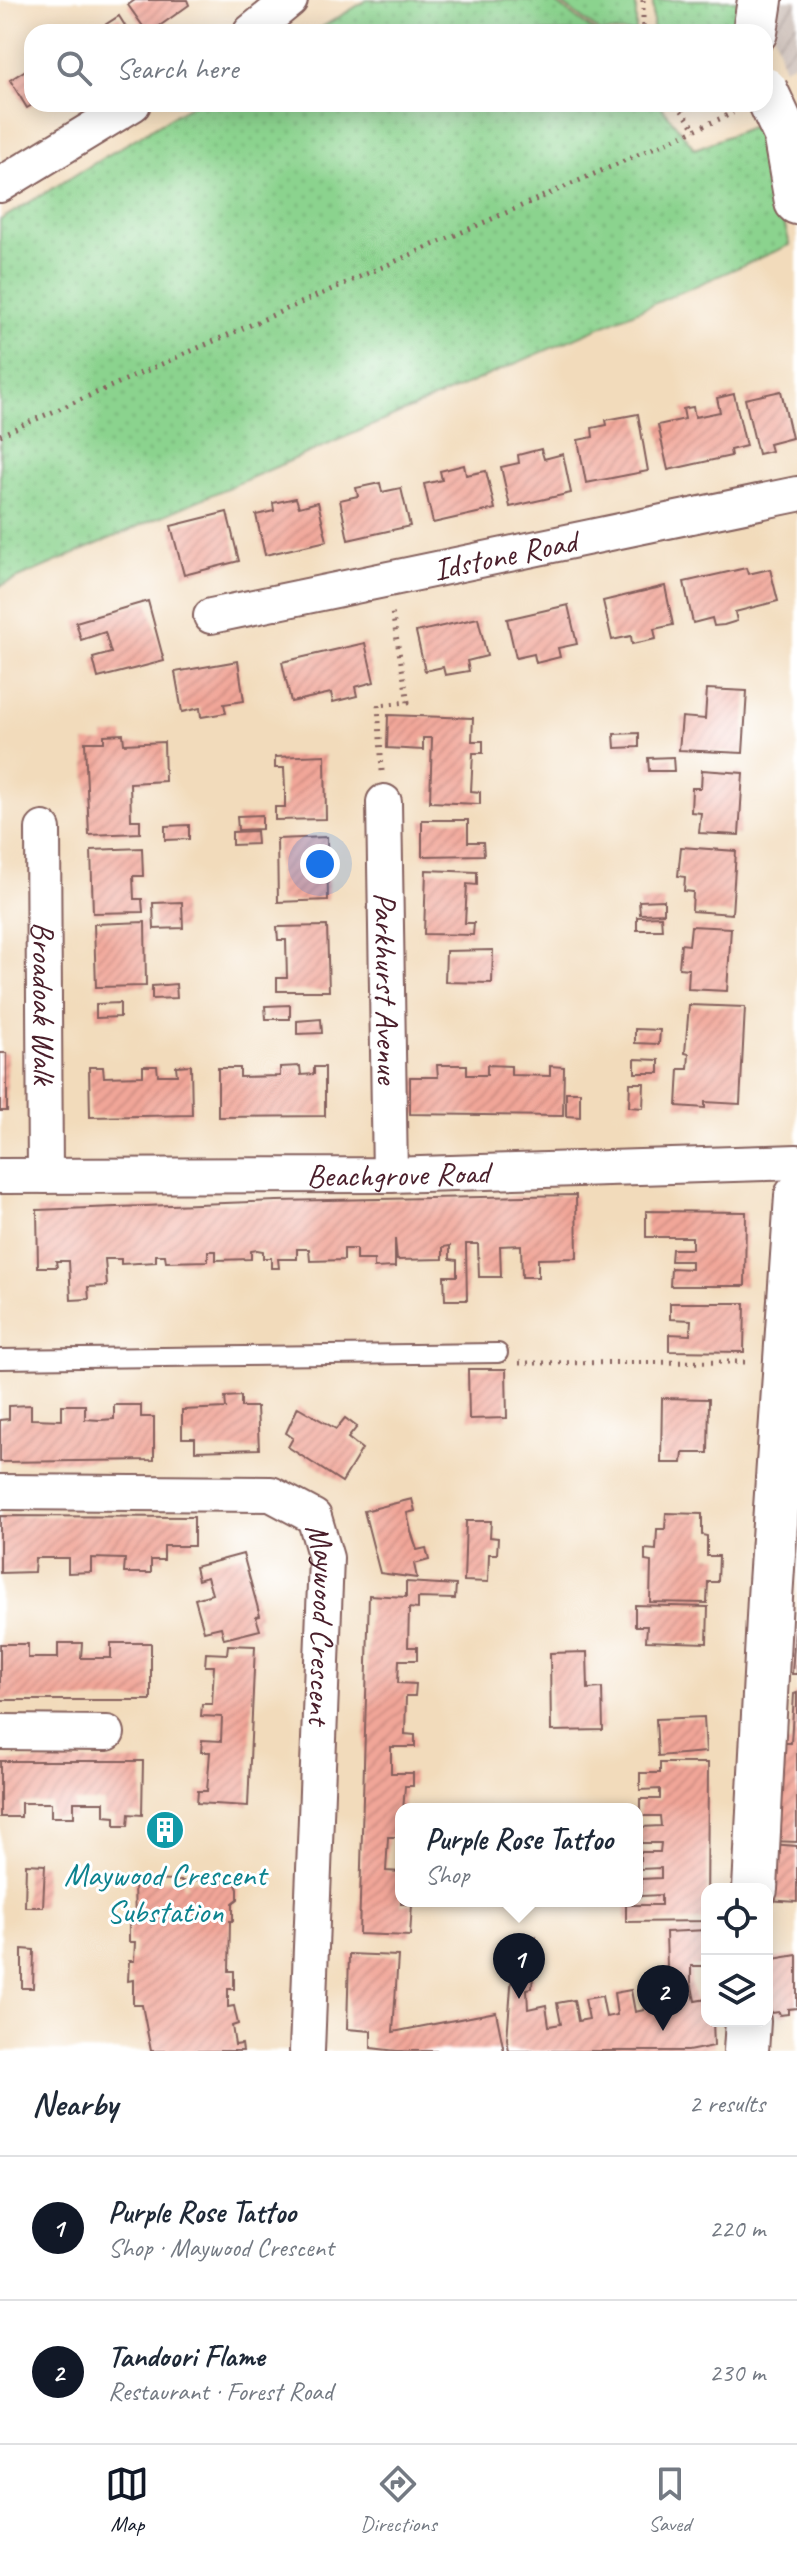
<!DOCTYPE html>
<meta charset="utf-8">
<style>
:root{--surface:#fff;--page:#f2f2f3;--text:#1f2937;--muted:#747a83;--line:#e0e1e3;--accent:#111827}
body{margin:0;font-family:Caveat,sans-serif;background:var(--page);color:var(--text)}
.controls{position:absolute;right:24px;bottom:24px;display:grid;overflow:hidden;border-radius:16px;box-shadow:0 4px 20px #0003}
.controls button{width:72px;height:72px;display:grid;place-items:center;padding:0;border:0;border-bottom:2px solid var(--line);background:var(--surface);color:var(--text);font:40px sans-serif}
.you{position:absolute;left:320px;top:864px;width:28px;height:28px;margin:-20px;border:6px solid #fff;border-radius:50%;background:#1a73e8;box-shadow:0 0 0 12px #1a73e833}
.badge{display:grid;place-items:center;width:52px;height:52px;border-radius:50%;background:var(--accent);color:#fff;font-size:26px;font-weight:700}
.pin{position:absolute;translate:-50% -66px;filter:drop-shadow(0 2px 4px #0008)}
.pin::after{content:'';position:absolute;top:42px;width:28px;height:24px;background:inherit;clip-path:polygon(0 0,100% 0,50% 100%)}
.popup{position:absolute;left:395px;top:1803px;width:248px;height:104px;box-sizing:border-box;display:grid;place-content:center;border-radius:16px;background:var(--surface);filter:drop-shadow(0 2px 6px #0005);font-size:26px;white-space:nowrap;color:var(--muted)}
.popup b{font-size:30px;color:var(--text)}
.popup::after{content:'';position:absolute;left:50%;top:100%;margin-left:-16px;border:16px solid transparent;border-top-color:var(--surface)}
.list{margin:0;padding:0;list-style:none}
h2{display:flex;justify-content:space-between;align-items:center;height:104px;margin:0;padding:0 32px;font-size:34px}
h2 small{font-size:26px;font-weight:400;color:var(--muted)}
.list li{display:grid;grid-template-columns:52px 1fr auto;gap:24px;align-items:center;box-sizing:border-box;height:144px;padding:0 32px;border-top:2px solid var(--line)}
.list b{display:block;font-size:30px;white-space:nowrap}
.list p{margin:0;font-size:26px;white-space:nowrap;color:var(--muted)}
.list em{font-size:26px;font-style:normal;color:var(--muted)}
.icon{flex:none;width:44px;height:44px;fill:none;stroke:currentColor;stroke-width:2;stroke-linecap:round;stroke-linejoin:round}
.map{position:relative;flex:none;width:797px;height:2051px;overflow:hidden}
.search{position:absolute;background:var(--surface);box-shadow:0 4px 20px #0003;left:24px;right:24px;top:24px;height:88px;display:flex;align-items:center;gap:20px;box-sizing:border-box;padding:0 28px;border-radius:24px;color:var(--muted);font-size:30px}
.sheet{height:392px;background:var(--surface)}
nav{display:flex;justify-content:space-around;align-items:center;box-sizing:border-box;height:112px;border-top:2px solid var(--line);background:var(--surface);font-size:22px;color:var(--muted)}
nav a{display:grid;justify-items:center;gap:4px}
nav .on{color:var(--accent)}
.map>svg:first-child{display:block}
</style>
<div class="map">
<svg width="797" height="2051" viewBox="0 0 797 2051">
<defs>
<pattern id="industrial-furrows" width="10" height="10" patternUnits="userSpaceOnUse" patternTransform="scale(2)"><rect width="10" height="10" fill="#cec1ba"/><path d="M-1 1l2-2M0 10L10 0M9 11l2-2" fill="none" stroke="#b2a5a0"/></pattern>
<pattern id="grass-dots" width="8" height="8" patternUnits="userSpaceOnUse" patternTransform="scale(2)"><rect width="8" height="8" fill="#8bd38e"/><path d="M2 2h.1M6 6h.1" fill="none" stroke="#79b57b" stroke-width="1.8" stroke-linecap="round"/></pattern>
<pattern id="building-hatch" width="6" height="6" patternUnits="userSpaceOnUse" patternTransform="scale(2)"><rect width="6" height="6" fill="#f1a698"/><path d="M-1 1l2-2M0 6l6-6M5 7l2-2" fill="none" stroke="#d08e83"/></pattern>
</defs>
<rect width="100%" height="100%" fill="#fff"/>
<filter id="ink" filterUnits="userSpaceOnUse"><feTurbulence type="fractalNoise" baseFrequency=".0125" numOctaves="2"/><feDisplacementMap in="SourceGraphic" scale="16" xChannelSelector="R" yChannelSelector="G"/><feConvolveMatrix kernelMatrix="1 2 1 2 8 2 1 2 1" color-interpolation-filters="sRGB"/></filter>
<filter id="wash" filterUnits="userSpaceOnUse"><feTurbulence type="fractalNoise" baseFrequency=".006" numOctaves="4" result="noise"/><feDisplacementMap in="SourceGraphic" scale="32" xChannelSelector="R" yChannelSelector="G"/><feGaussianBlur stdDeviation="1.8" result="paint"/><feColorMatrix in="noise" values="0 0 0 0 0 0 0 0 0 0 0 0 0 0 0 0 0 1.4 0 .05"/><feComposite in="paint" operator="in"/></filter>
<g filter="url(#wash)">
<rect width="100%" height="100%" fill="#f2dbbb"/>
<!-- industrial -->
<polygon fill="url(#industrial-furrows)" points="774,0 797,0 797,62 784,68 769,18"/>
<!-- grass -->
<g fill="url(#grass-dots)" stroke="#6a795c" stroke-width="2">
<polygon points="367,0 552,0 595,32 314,32"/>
<polygon points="557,0 636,0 636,32 600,32"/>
<rect x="653" y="0" width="91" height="32"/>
<polygon points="193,104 659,104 695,149 758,124 790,245 0,586 0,220"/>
</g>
<g id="blocks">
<!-- building -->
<g fill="url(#building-hatch)">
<polygon points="135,0 187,0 189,5 151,32 147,32 128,5"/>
<polygon points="119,16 129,32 94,32"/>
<polygon points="32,66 32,105 27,108 10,80"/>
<polygon points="781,391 792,438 769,444 771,451 758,454 745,399"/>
<polygon points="734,394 746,446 730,450 731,456 668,470 658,425 685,419 683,409 687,408 693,407 695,417 720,412 717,398"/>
<polygon points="638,414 648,471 586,483 578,440 593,437 592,428 607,425 606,420"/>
<polygon points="541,449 544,459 563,454 571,493 510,507 501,467 519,463 518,455"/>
<polygon points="464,465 466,475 486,471 495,509 433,523 424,484 442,480 440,471"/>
<polygon points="380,483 382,492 401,488 410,526 348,540 340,500 358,496 356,488"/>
<polygon points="296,498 299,507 318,502 327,541 265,555 256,515 274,511 273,503"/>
<polygon points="227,512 239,561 184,575 171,526"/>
<polygon points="746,568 748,574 770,569 778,601 735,612 737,621 724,625 714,626 712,618 693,623 684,582"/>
<polygon points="665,586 673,625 654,629 656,639 632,644 631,636 612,640 603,601"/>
<polygon points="148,601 164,661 98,678 93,658 111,653 105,632 81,640 76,622"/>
<polygon points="568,605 577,644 558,648 560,657 536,663 534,654 516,658 507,619"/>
<polygon points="478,618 487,656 467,661 469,671 445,675 443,667 425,671 416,632"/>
<polygon points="365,643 374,682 355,687 357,696 333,702 331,693 291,702 282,662"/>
<polygon points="238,661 244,701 224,704 226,713 201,717 200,708 182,712 175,672"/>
<polygon points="707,689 747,691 743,753 679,750 682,717 705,719"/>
<polygon points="388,715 473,718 472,741 483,741 483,753 473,753 471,791 480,792 480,804 430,802 432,738 423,738 423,750 387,748"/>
<polygon points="639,733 639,747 615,748 614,734"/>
<polygon points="123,734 124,744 164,742 165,781 130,783 131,820 140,820 140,833 89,835 85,742 104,742 104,735"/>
<polygon points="325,755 326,819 275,820 275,807 285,807 285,788 284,768 275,768 275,757"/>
<polygon points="673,757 674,771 649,771 648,758"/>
<polygon points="702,770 743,773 739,835 699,833 701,813 691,812 692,788 701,788"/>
<polygon points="262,815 262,829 238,830 237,816"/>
<polygon points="422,820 468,820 468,842 483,842 484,855 422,856"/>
<polygon points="189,825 189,839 165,840 165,826"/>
<polygon points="256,831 257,844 232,845 232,832"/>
<polygon points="327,837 328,900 278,902 277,839"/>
<polygon points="681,847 736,851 732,914 692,911 693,892 684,891 685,877 678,876"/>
<polygon points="142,848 143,876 133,876 134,899 142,899 143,912 93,913 91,850"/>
<polygon points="426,870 477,872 477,885 467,884 465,923 474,923 473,935 424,934"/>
<polygon points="664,900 664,913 640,914 639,901"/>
<polygon points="182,902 183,928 154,929 153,903"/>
<polygon points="661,916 662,930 637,930 637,917"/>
<polygon points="145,922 146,986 96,987 94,924"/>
<polygon points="327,926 329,991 277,991 277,978 287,978 286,940 278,940 277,927"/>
<polygon points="691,926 731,928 727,991 688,989 689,969 679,968 681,944 689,945"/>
<polygon points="493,950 492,983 445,982 446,951"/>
<polygon points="176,984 177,998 152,999 152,986"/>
<polygon points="120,1003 120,1017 96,1018 96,1004"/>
<polygon points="290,1005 290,1019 266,1019 265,1006"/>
<polygon points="689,1005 745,1007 740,1104 705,1102 705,1108 677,1106 679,1069 688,1069 689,1054 685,1053"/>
<polygon points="321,1019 322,1033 297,1034 297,1021"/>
<polygon points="635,1029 660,1030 659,1044 635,1043"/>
<rect x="0" y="1053" width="7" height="58"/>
<polygon points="635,1059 659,1060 659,1073 635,1073"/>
<polygon points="191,1065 192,1115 90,1117 89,1067 103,1067 104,1077 143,1076 143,1066 157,1066 158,1075 177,1075 176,1066"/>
<polygon points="437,1065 467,1065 467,1075 487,1075 487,1065 511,1066 511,1075 550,1076 550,1066 564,1067 563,1116 410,1114 410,1077 438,1077"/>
<polygon points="300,1066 301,1075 314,1074 314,1067 325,1067 325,1116 218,1117 218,1068 240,1068 240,1077 280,1076 280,1067"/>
<polygon points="630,1083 644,1083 643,1108 629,1107"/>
<polygon points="566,1092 580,1092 580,1117 566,1116"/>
<polygon points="576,1195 577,1258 538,1259 538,1277 522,1277 521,1245 500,1246 501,1277 479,1277 478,1244 466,1244 467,1300 445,1300 444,1276 457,1276 457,1260 450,1259 450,1246 443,1247 443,1259 397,1260 395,1239 395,1267 374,1268 374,1260 356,1260 356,1249 344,1249 344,1260 310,1261 309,1249 297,1249 297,1259 278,1259 279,1268 271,1268 271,1258 263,1258 263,1251 257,1250 251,1251 251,1259 216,1260 216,1251 208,1251 208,1261 166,1262 165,1255 156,1255 156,1262 121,1264 121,1259 105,1259 107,1286 88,1287 89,1299 71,1300 69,1261 56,1261 57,1267 38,1267 37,1210 277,1201"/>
<polygon points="646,1211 746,1212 745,1286 670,1286 671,1268 691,1269 691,1261 671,1261 672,1249 692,1249 692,1237 646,1237"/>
<polygon points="670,1303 745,1303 744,1352 669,1351 669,1334 690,1335 691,1320 670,1319"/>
<polygon points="468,1369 506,1369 507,1418 469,1419"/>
<polygon points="241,1396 241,1407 257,1407 259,1449 195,1451 195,1438 182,1438 182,1410 226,1408 225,1397"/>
<polygon points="662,1398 709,1399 708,1453 683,1453 682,1463 661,1463"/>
<polygon points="31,1405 31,1419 62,1420 62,1405 85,1405 85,1419 100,1420 114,1419 114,1405 141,1405 141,1417 154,1417 154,1460 0,1462 0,1420 9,1419 9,1406"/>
<polygon points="298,1407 336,1429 345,1418 357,1427 348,1438 362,1449 342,1482 288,1447 293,1438 286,1433"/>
<polygon points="412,1499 415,1511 407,1513 411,1531 417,1550 426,1548 429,1560 414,1564 417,1578 380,1573 364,1511"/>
<polygon points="666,1513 702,1514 702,1535 707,1536 707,1556 719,1556 718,1582 708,1582 707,1603 650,1602 651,1562 645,1561 645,1549 656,1550 657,1529 665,1529"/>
<polygon points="0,1516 194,1517 194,1546 164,1546 164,1560 151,1560 151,1573 124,1573 125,1559 91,1558 91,1572 68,1573 68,1558 35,1558 34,1572 0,1573"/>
<polygon points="466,1521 491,1521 490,1537 498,1538 497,1554 489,1554 488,1582 464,1581"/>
<polygon points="243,1554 260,1616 256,1617 260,1630 224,1639 221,1627 204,1631 195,1599 212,1594 207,1577 198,1580 195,1567"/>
<polygon points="406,1582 456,1585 455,1599 418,1598 418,1609 409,1608 408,1647 417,1647 417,1660 399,1660 398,1683 416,1684 415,1696 406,1696 405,1734 415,1735 415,1747 391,1747 391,1773 413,1773 413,1786 405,1786 401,1837 388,1837 386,1871 401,1872 401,1904 412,1904 410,1936 359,1934 369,1595 406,1597"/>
<polygon points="635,1605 708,1607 707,1643 646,1641 647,1626 635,1626"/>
<polygon points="795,1630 797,1630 797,1674 792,1674"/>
<polygon points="58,1643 82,1643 81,1658 111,1658 111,1643 151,1643 151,1700 0,1700 0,1644 28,1644 28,1658 58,1658"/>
<polygon points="228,1645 255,1646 248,1806 197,1803 198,1791 207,1791 210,1752 201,1752 202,1740 221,1741 222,1717 201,1716 202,1704 212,1704 214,1666 205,1666 206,1653 227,1654"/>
<polygon points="587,1652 588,1689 602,1688 603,1730 551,1731 550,1653"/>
<polygon points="797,1693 797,1842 771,1841 783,1743 791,1743 794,1694"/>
<polygon points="704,1717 706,1752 658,1756 656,1719"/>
<polygon points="0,1761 143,1761 142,1815 129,1814 128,1826 115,1826 115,1817 104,1816 104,1802 74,1802 74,1817 51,1817 51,1803 21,1803 21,1817 0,1817"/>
<polygon points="660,1763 708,1763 707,1921 626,1922 626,1905 661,1905 661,1895 641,1896 641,1879 661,1878 661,1868 640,1869 640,1852 660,1852 661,1843 641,1843 641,1827 661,1826 660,1816 640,1816 640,1799 660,1799 660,1789 640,1790 640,1773 660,1773"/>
<polygon points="158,1821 173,1822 173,1840 157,1839"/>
<polygon points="770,1844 797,1846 797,1902 767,1900"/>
<polygon points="26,1864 45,1865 43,1907 25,1907"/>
<polygon points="134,1880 183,1881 183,1887 187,1887 187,1880 234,1881 238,1889 238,1899 233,1903 233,1921 230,1921 229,1971 234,1971 234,1989 228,1989 228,2007 234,2006 238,2024 232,2026 235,2045 242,2044 243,2051 151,2051 142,2005 133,2005 133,1980 128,1981 129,1961 134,1961 135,1942 129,1942 129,1923 135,1923"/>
<polygon points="707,1930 707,1966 691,1966 691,1982 695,2001 707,1999 707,2021 713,2021 714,2046 688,2051 509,2051 507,2039 515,1935 536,1937 532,1988 527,1989 528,2009 546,2005 549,2026 561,2024 557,2003 574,2000 578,2021 589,2019 585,1999 602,1996 606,2017 617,2015 614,1993 631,1990 635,2012 644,2010 641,1990 659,1987 662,2006 673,2004 667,1967 666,1932"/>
<polygon points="22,1949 34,1950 33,1988 22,1988"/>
<polygon points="349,1954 398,1956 393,2032 496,2012 504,2051 397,2051 371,2048 371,2031 347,2029"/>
<polygon points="797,1955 797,2008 788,2009 788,2014 780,2015 779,2012 771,2013 767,1990 767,1960"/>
</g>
</g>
</g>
<g filter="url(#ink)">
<use href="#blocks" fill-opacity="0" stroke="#85615d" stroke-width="2"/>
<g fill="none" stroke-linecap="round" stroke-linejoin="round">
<!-- service casing -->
<g stroke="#85615d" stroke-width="22">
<polyline id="service" points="0,1359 498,1353"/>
</g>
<!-- minor casing -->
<g stroke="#85615d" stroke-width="38">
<g id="minor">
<polyline points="251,32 290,0"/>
<polyline points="0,185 133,104"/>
<path id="s1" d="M211,616L797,494"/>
<path id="s2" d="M384,802L390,1175"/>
<path id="s3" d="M43,829L45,1176"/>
<path id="s4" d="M0,1176L390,1175L797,1162"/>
<path id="s5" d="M0,1492L271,1494L314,1517L326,1558L307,2051"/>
<polyline points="0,1732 107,1733"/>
</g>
</g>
<!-- secondary casing -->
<g stroke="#85615d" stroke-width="48">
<g id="secondary">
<polyline points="755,32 760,0"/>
<polyline points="785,133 797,202"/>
<polyline points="755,1889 770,1598 797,1196"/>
<polyline points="746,2051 748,2021"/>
</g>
</g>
<!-- path -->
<g stroke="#85615d" stroke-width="5" stroke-dasharray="2 6" stroke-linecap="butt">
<polyline points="643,0 643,32"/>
<polyline points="677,104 696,130"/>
<polyline points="0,435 733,113"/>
<polyline points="382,771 378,705 408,702 392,612"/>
<polyline points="519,1363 749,1362"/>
</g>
<!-- service -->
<use href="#service" stroke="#fff" stroke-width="18"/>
<!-- minor -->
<use href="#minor" stroke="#fff" stroke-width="34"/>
<!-- secondary -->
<use href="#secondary" stroke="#fff" stroke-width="44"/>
<!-- secondary-bridge casing -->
<g stroke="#85615d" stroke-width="48" stroke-linecap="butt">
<polyline id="secondary-bridge" points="765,90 785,133"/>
</g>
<!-- secondary-bridge -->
<use href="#secondary-bridge" stroke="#fff" stroke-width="44"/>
</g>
</g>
<!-- icons -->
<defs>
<g id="building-disc" transform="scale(2)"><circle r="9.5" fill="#0f9aa8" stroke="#fff"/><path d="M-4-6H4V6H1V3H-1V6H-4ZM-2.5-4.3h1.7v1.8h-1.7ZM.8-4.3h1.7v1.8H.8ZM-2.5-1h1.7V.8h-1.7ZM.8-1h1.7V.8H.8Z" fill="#fff"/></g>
</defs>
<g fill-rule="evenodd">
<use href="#building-disc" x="165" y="1830"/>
</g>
<g text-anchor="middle" stroke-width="6" stroke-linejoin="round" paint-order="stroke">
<!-- street labels -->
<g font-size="32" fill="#4a1f2b" stroke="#fff">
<text dy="11" stroke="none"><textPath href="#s1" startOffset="300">Idstone Road</textPath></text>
<text dy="11" stroke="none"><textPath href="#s2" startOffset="186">Parkhurst Avenue</textPath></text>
<text dy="11" stroke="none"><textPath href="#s3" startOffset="174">Broadoak Walk</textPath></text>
<text dy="11" stroke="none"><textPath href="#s4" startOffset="398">Beachgrove Road</textPath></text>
<text dy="11" stroke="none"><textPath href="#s5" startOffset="428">Maywood Crescent</textPath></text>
</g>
<!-- culture labels -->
<g font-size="32" fill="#0d838f" stroke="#fff">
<text x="165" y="1885">Maywood Crescent<tspan x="165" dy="37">Substation</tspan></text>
</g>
</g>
</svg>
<div class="controls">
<button><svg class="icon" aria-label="locate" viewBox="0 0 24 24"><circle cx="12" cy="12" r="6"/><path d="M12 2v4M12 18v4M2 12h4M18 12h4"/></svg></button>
<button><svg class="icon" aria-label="layers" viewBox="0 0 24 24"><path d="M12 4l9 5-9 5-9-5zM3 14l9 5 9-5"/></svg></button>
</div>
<div class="you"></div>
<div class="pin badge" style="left:519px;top:1999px">1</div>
<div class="popup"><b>Purple Rose Tattoo</b>Shop</div>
<div class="pin badge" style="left:663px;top:2031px">2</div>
<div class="search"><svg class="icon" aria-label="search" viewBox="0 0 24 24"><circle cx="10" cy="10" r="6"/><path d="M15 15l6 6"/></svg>Search here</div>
</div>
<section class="sheet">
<h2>Nearby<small>2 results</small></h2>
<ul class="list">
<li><span class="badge">1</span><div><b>Purple Rose Tattoo</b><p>Shop · Maywood Crescent</p></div><em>220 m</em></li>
<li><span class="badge">2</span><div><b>Tandoori Flame</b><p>Restaurant · Forest Road</p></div><em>230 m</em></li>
</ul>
</section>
<nav>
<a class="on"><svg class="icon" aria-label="map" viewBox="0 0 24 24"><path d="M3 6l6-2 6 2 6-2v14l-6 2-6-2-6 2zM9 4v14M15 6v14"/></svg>Map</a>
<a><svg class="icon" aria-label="directions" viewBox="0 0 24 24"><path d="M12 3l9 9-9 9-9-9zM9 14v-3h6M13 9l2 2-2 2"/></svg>Directions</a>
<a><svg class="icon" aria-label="saved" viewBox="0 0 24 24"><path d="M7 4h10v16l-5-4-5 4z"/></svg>Saved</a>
</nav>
